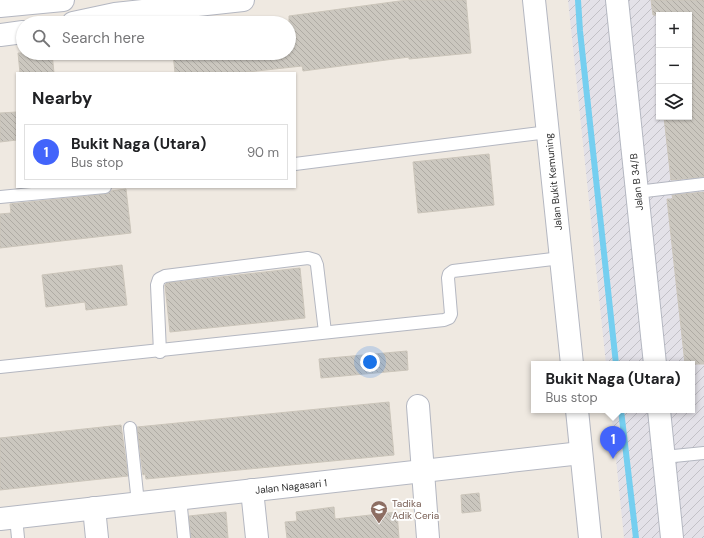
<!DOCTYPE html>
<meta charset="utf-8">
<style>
:root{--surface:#fff;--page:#f6f6f6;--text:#202124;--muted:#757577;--line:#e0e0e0;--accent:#4264fb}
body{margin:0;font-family:"DM Sans",sans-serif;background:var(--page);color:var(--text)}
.controls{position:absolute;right:12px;top:12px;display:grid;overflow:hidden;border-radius:0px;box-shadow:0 1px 3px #0004}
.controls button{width:36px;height:36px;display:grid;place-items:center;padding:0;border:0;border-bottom:1px solid var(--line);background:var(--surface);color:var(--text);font:20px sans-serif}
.you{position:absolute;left:370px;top:362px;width:14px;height:14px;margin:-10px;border:3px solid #fff;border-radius:50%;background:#1a73e8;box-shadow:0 0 0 6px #1a73e833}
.badge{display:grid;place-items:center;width:26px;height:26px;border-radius:50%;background:var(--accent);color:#fff;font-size:13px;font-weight:700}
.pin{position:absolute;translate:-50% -33px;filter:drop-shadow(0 1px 2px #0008)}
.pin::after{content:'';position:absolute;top:21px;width:14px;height:12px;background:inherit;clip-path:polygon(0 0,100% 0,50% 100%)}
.popup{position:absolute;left:531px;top:361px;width:164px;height:52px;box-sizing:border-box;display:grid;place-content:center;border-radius:0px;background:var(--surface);filter:drop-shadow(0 1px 3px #0005);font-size:13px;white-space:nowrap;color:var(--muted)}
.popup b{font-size:15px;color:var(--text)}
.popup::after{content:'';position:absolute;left:50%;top:100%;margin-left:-8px;border:8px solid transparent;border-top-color:var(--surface)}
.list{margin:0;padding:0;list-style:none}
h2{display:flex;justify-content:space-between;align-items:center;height:52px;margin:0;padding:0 16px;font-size:17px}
h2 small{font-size:13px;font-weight:400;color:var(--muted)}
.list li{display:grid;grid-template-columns:26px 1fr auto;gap:12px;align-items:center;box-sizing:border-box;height:56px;margin:0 8px 8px;padding:0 8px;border:1px solid var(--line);border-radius:0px}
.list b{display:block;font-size:15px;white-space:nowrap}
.list p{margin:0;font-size:13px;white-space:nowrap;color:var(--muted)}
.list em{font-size:13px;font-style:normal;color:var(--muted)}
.icon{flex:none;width:22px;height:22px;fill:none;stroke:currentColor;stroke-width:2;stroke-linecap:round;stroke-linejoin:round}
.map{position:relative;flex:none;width:704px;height:538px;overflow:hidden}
.search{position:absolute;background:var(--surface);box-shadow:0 1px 3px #0004;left:16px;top:16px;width:280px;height:44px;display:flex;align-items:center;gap:10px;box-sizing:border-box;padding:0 14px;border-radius:22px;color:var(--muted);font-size:15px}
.panel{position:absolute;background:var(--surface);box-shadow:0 1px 3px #0004;left:16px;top:72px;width:280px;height:116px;border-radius:0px}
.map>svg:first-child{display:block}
</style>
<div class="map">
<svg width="704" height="538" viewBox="0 0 704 538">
<defs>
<pattern id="industrial-furrows" width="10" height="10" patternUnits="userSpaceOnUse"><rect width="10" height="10" fill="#e3e1e8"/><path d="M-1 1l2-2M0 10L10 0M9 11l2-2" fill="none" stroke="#c3c1c7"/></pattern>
<pattern id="building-back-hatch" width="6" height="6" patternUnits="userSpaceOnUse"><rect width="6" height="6" fill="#cbc7bf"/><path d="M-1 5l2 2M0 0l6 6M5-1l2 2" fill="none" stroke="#afaba4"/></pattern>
</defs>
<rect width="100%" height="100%" fill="#efe9e1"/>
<!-- industrial -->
<path fill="url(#industrial-furrows)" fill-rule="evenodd" d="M568,0H704V538H624L611,410H692V364H606ZM659,15H689V117H659Z"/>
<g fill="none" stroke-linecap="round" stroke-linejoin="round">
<!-- stream -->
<g stroke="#75cff0" stroke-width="6">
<polyline points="578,0 580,31 616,364"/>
<polyline points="621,410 636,538"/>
</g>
</g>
<!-- building -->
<g fill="url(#building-back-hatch)" stroke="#cbc5ba">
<polygon points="407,0 466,0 471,53 409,59 409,57 303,71 302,66 239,73 175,73 173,53 289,53 289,16"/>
<polygon points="651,0 704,0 704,177 671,180 664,117 689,117 689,15 653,15"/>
<polygon points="18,53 52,53 54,73 20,73"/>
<polygon points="17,112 17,140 0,142 0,113"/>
<polygon points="489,154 494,205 418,213 413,162"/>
<polygon points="126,189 131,233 0,248 0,214 11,213 10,204 106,194 111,191"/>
<polygon points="704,192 704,364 685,364 667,199 673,199 672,195"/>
<polygon points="122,265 127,305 86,310 85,302 46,307 42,275"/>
<polygon points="300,268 305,318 170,332 165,285 167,283"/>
<polygon points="407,351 408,370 321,378 319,359"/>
<polygon points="389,402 394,455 146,479 145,474 143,475 137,427"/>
<polygon points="121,425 128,476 0,490 0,438"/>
<polygon points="479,493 481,511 462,513 461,495"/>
<polygon points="334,507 335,519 397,512 399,538 287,538 285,522 297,521 296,512"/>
<polygon points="226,512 228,538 191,538 189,516"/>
</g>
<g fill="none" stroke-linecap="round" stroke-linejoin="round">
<!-- service casing -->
<g stroke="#b4b7c1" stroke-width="14">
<g id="service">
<polyline points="295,164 548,132"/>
<polyline points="637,192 704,184"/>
<polyline points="0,197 105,187"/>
<polyline points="160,352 157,285 159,279 165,276 308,258 315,260 317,265 325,332"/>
<polyline points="0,367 444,320 449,318 451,314 448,278 449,274 453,271 561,258"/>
<polyline points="130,428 138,503"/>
<polyline points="664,457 704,453"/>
<polyline points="180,498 184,538"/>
<polyline points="16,517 18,538"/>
</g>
</g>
<!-- minor casing -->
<g stroke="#b4b7c1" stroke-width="24">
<g id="minor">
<polyline points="617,0 655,364"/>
<polyline points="0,6 63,0"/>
<polyline points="73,23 115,14 243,0"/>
<polyline points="0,35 23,32"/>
<polyline points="418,406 428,538"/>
<polyline points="659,410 672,538"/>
<polyline points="252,490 257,538"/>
<polyline points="94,508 97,538"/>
<polyline points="0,519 581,453"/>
</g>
</g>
<!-- secondary casing -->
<g stroke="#b4b7c1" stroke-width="24">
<g id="secondary">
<polyline points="534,0 572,364"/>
<polyline points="577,410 590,538"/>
</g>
</g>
<!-- service -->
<use href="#service" stroke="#fff" stroke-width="12"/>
<!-- minor -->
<use href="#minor" stroke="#fff" stroke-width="22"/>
<!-- secondary -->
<use href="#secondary" stroke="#fff" stroke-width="22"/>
</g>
<!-- icons -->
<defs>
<g id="school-pin" transform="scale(0.9)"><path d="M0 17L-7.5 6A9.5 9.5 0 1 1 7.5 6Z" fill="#8d6e63" stroke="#fff"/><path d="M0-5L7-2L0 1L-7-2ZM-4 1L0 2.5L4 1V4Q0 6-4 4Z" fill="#fff"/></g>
</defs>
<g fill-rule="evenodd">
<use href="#school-pin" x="379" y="509"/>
</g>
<g text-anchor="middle" stroke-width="3.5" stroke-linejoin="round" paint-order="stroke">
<!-- street labels -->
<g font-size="10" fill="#2e2e2e" stroke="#fff">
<text transform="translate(553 182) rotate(-96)" y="4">Jalan Bukit Kemuning</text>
<text transform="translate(636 182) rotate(-96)" y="4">Jalan B 34/B</text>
<text transform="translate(291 486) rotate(-6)" y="4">Jalan Nagasari 1</text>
</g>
<!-- education labels -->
<g font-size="10" fill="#785e54" stroke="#fff" text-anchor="start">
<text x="392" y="507">Tadika<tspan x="392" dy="12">Adik Ceria</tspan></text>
</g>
</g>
</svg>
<div class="controls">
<button>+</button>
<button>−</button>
<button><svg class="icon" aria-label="layers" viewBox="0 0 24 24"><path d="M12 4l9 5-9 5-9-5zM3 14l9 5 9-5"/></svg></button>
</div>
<div class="you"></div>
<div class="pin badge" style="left:613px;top:459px">1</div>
<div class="popup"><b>Bukit Naga (Utara)</b>Bus stop</div>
<div class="search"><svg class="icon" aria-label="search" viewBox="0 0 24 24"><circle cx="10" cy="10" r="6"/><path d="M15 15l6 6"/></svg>Search here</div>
<section class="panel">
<h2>Nearby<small></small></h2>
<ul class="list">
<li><span class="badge">1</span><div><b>Bukit Naga (Utara)</b><p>Bus stop</p></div><em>90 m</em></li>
</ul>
</section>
</div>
